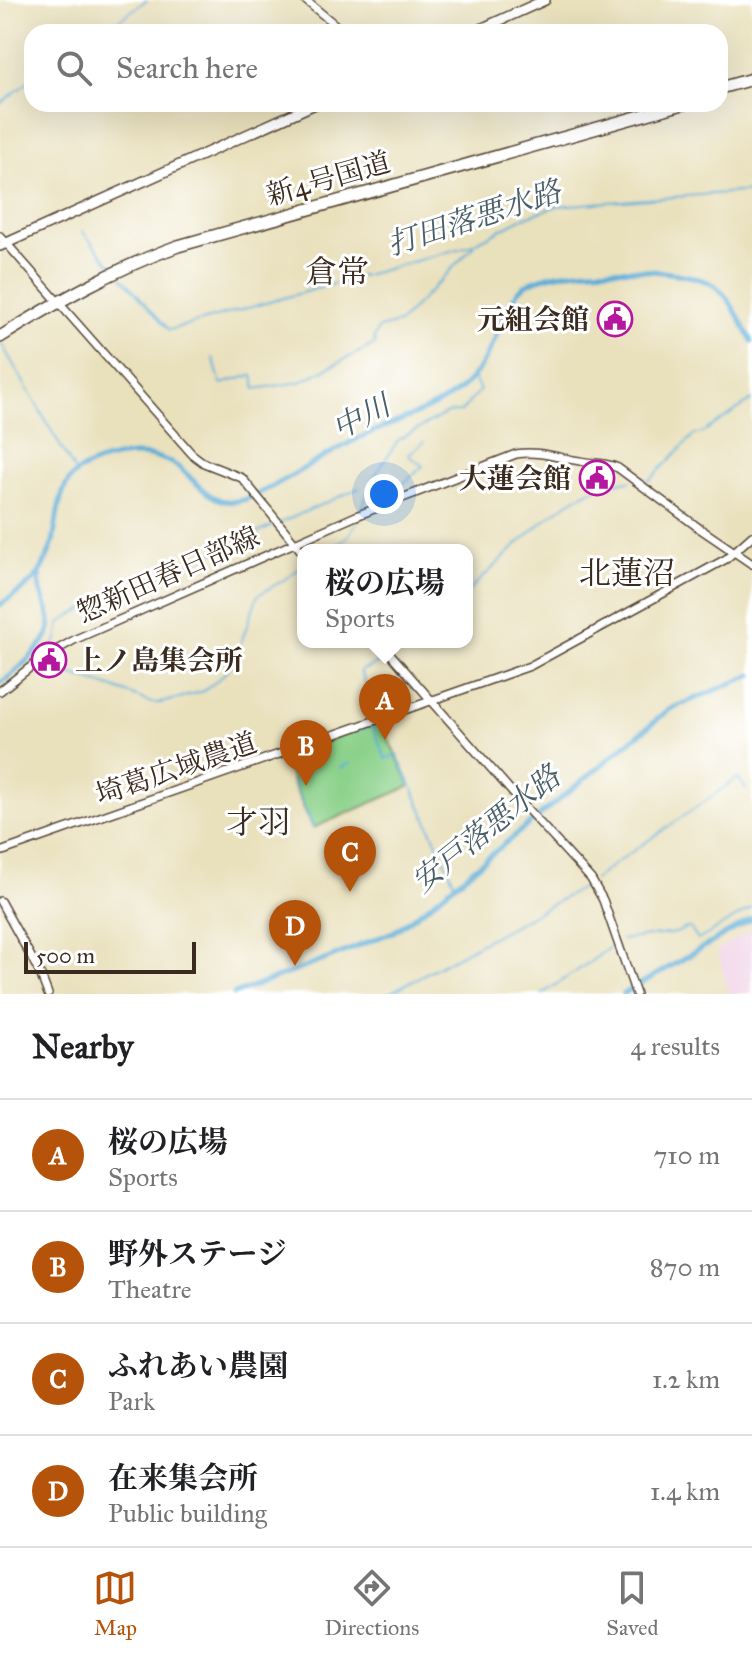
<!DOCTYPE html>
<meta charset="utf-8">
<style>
:root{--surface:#fff;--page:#f6f6f6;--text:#202124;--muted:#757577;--line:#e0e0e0;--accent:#b45309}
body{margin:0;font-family:"IM FELL Great Primer","Noto Serif JP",serif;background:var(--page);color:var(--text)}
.scale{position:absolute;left:24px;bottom:20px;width:172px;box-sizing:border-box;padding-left:8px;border:4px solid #3b2a1e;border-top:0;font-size:22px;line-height:28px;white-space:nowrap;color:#3b2a1e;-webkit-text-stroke:6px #fff;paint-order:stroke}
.you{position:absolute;left:384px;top:494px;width:28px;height:28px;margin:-20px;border:6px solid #fff;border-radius:50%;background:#1a73e8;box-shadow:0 0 0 12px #1a73e833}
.badge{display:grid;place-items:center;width:52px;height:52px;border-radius:50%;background:var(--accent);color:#fff;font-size:26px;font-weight:700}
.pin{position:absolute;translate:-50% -66px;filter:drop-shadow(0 2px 4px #0008)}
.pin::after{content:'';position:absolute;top:42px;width:28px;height:24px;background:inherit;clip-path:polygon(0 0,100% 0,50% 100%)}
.popup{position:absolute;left:297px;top:544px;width:176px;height:104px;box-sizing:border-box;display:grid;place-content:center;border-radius:16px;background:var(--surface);filter:drop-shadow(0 2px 6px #0005);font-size:26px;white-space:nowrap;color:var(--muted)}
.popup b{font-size:30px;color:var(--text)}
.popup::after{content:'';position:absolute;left:50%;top:100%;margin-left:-16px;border:16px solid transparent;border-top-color:var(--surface)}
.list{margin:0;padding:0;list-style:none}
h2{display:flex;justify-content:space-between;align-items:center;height:104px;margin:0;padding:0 32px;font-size:34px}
h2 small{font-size:26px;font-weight:400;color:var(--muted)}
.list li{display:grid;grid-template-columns:52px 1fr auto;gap:24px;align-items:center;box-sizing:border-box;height:112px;padding:0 32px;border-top:2px solid var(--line)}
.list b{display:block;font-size:30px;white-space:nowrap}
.list p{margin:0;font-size:26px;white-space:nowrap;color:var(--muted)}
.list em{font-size:26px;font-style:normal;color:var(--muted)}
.icon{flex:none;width:44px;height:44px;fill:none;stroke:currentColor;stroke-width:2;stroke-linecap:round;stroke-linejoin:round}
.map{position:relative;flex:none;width:752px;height:994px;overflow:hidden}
.search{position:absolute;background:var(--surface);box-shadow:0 8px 32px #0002;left:24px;right:24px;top:24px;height:88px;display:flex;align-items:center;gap:20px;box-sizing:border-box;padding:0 28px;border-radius:24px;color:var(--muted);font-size:30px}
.sheet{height:552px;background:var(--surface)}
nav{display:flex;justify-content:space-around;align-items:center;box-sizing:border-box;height:112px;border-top:2px solid var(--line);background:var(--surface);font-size:22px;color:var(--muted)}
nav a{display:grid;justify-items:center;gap:4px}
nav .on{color:var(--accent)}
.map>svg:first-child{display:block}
</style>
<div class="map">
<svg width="752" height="994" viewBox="0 0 752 994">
<rect width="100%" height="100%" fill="#fff"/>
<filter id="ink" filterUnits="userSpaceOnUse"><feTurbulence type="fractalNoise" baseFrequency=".0125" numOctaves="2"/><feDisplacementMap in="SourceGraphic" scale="16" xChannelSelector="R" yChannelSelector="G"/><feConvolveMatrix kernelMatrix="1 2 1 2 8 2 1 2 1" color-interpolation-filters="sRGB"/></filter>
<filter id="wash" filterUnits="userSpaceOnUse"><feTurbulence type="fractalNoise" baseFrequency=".006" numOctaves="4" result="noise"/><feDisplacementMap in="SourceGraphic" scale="32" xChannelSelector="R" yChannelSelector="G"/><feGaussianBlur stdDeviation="1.8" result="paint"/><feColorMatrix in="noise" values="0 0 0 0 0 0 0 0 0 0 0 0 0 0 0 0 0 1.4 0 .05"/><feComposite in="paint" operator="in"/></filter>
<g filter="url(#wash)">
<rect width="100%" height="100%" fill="#e9e0bc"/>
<!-- built -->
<polygon fill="#efd0e5" points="752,929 752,993 729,994 717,950"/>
<!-- green -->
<polygon fill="#8cd18b" stroke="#647e54" stroke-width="2" points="380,722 411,786 313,828 292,782 286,761 283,759 285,756 312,745 315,747 345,733"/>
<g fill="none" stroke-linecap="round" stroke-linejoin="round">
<!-- stream -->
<g stroke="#5dafd8" stroke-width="2">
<polyline points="102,32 147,0"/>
<polyline points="0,104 32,79"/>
<polyline points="82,231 115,269"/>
<polyline points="122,277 169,330 469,246 523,218 557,206 752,191"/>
<polyline points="1,343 76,473"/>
<polyline points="213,358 221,384 253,375 255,389 300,382 375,344 374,337 379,328 399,323 474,246"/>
<polyline points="641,481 650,480 694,435 702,433 752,400"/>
<polyline points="369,491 383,479 394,492 423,466 408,455 424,442"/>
<polyline points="362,510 371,482 398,440 447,413 461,412 480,390 473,377"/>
<polyline points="329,550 348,536 360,517"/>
<path d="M467,592C511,554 569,481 631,481"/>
<polyline points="49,650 57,640 60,623 72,615 359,488"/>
<polyline points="396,654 409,642"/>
<polyline points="0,700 30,673 41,669 73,675 114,688 152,703 161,703 204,691 220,678 234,662 258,595 287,578 303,566"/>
<polyline points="379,714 360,671 391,658"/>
<polyline points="372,726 386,759 397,754 411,786"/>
<polyline points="352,732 370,726"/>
<polyline points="285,760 286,757 311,747"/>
<polyline points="348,763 351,765"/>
<polyline points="340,767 342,768 346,764"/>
<polyline points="293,782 298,793"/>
<polyline points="413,789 455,884"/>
<polyline points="299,795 313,827"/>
<polyline points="594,880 613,865 738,778 746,789"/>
<polyline points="569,895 590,883"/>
<polyline points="652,936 676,933 686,928 690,928 698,940 752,908"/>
<polyline points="621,940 649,936"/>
<polyline points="590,962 614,944"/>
<polyline points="574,973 588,963"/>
<polyline points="388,994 567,896"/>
<polyline points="542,994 572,974"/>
</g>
<!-- river -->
<g stroke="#5dafd8" stroke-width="5">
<path d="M0,605C13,595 33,585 41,570C46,561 50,552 53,542C58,519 57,485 79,471C109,453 154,447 182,470C195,481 208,499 226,501C242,504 257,494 271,487C301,471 330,452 361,437C391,423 426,413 454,394C475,380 486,359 496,336C502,320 508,301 522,288C550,262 684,265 715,286C730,296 743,326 752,341"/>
<path d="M0,683C14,675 44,646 49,631C51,625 50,618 48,612C44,598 37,589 40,574"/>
<polyline points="234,994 327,959 395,931 427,907 670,709 752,675"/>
<polyline points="623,994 752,919"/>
</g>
</g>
</g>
<g filter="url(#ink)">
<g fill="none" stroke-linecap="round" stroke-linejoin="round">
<!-- secondary casing -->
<g stroke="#554536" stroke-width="10">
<g id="secondary">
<polyline points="305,0 344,32"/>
<polyline points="0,236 192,454 204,463 242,478 303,553"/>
<polyline points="380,642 518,799 591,879 603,900 636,994"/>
<path d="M0,691L42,658L76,639L356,516L516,454C538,450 558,458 580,461C593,464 605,462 618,468L699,528L752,564"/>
<polyline points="0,852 530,666 726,559 752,536"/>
<polyline points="0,901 40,973 48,994"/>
</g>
</g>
<!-- primary casing -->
<g stroke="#554536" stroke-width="12">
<g id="primary">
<polyline points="474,32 545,0"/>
<polyline points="0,246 315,104"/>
</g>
</g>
<!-- highway casing -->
<g stroke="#554536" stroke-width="14">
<g id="highway">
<polyline points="720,88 752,79"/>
<path d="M0,337C57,302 114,269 178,246L683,104"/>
</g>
</g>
<!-- secondary -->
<use href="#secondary" stroke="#fff" stroke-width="7"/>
<!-- primary -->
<use href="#primary" stroke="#fff" stroke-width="9"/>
<!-- highway -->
<use href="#highway" stroke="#fff" stroke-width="11"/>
</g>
</g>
<!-- icons -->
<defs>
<g id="civic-ring" transform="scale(1.8)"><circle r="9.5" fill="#fff" stroke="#b5179e" stroke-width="1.5"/><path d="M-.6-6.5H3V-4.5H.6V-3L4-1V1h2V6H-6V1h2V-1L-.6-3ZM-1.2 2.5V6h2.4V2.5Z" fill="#b5179e"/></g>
</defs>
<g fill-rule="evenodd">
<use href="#civic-ring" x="615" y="319"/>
<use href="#civic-ring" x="597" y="478"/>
<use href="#civic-ring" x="49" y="660"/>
</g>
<g text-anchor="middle" stroke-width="6" stroke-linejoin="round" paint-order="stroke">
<!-- street labels -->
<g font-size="28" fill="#3b2a1e" stroke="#fff">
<text transform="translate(328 178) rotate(-16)" y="10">新4号国道</text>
<text transform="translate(168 574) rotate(-24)" y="10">惣新田春日部線</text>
<text transform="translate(176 768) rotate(-19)" y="10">埼葛広域農道</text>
</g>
<!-- poi labels -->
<g font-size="28" font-weight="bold" fill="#3b2a1e" stroke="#fff" text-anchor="end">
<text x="589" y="329">元組会館</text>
<text x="571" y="488">大蓮会館</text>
<text x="75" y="670" text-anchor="start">上ノ島集会所</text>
</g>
<!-- water labels -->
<g font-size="30" font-style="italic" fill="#495f68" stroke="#fff">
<text transform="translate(474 218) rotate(-18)" y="10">打田落悪水路</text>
<text transform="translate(361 417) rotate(-27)" y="10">中川</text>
<text transform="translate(486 829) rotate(-39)" y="10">安戸落悪水路</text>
</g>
<!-- quarter labels -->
<g font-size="32" fill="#3b2a1e" stroke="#fff">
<text x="337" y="283">倉常</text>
<text x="627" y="584">北蓮沼</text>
<text x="258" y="833">才羽</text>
</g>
</g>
</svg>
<div class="scale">500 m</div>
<div class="you"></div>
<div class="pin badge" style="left:385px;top:740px">A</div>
<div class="popup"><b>桜の広場</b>Sports</div>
<div class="pin badge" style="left:306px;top:786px">B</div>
<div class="pin badge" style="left:350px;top:892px">C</div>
<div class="pin badge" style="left:295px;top:966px">D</div>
<div class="search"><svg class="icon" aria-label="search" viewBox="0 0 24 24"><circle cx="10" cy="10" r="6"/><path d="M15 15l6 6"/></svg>Search here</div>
</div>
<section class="sheet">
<h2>Nearby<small>4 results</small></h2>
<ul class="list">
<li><span class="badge">A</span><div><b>桜の広場</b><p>Sports</p></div><em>710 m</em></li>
<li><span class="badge">B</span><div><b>野外ステージ</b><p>Theatre</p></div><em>870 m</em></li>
<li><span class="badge">C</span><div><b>ふれあい農園</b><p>Park</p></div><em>1.2 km</em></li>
<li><span class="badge">D</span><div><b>在来集会所</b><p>Public building</p></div><em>1.4 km</em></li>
</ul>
</section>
<nav>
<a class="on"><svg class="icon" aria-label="map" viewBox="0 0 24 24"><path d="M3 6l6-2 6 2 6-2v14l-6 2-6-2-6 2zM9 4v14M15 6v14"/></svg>Map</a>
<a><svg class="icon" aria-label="directions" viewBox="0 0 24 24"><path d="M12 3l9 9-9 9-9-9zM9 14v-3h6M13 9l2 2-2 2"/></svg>Directions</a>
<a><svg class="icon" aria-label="saved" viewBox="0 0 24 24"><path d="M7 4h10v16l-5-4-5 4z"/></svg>Saved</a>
</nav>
